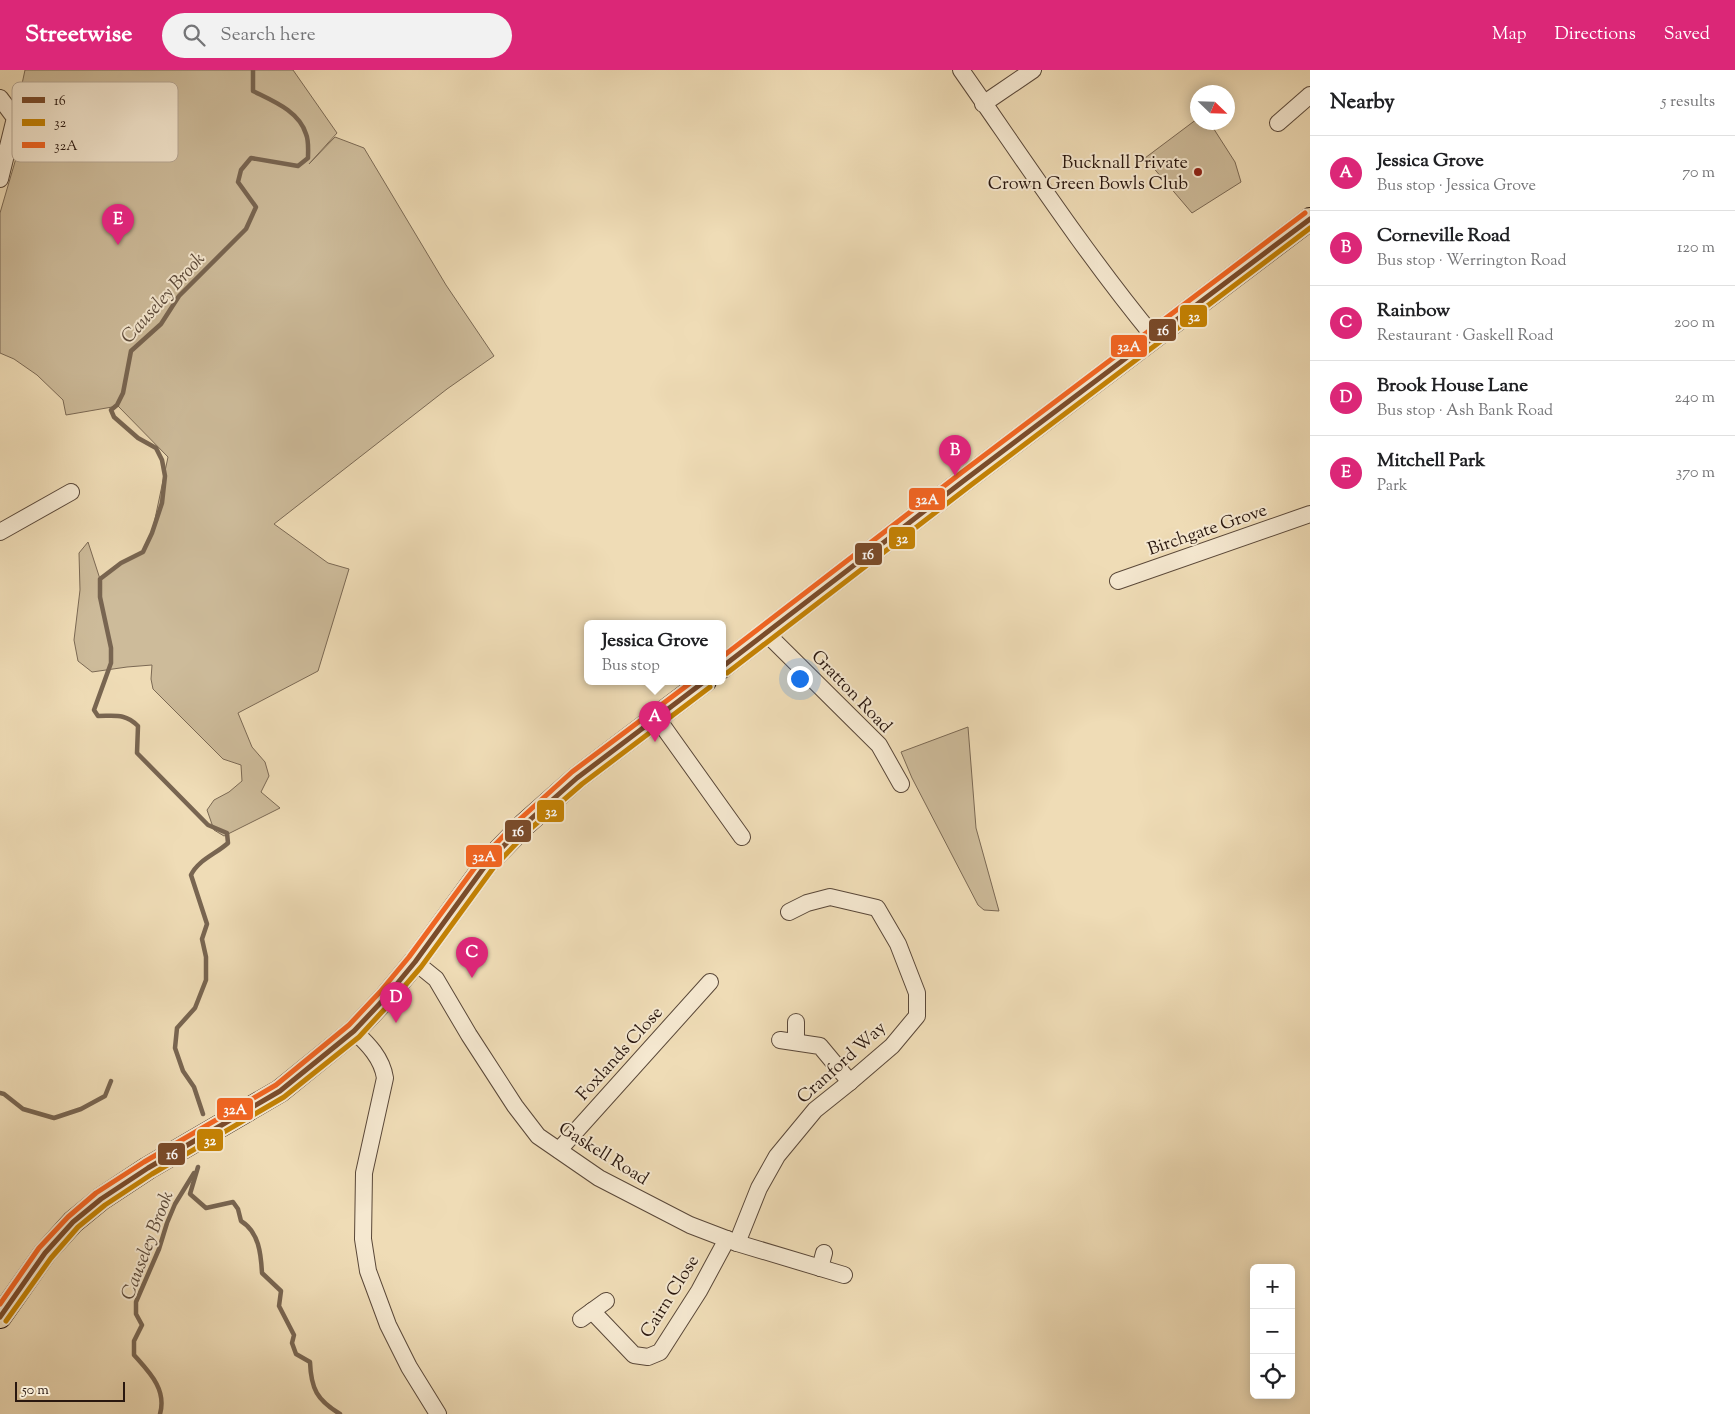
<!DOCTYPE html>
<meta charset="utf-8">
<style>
:root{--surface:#fff;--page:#f2f2f2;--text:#202124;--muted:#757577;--line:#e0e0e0;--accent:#db2777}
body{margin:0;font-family:"Sorts Mill Goudy",serif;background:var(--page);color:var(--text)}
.controls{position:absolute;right:15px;bottom:15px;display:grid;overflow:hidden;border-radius:8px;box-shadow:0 2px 12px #0003}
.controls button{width:45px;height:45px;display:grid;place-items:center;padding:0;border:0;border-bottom:1px solid var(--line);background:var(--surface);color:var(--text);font:25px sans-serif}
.compass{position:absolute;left:1190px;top:15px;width:45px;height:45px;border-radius:50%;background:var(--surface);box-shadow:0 2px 12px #0003;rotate:113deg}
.scale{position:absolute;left:15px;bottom:12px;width:110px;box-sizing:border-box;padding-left:5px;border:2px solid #29170f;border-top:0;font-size:14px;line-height:18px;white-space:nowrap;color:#29170f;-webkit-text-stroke:4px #f5e8d0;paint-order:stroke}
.you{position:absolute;left:799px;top:608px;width:18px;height:18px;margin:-12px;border:4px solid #fff;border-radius:50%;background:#1a73e8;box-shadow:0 0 0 8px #1a73e833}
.badge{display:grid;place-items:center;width:32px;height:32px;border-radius:50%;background:var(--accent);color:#fff;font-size:16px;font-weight:700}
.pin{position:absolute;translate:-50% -41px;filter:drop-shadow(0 1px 2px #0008)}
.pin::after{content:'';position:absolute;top:26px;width:18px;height:15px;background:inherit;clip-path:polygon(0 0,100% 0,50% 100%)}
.popup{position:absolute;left:584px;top:550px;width:142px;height:65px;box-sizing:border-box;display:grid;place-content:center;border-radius:8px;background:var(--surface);filter:drop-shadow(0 1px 4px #0005);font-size:16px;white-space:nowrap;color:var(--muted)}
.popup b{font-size:19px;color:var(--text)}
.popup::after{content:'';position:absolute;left:50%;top:100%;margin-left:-10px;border:10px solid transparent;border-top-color:var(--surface)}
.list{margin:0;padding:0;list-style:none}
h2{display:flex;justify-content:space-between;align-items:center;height:65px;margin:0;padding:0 20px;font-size:21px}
h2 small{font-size:16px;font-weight:400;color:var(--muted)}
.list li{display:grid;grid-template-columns:32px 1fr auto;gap:15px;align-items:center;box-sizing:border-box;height:75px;padding:0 20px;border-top:1px solid var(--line)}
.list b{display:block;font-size:19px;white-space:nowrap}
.list p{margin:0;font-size:16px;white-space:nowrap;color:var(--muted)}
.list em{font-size:16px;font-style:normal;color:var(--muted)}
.icon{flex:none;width:28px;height:28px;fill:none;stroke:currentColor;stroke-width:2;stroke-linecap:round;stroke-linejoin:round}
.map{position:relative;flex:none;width:1310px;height:1344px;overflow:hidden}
header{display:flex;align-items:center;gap:30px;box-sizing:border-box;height:70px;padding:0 25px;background:var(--accent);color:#fff}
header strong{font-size:24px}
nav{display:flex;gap:28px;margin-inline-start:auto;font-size:18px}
.search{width:350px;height:45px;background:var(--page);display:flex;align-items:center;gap:12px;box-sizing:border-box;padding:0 18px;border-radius:28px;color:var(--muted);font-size:19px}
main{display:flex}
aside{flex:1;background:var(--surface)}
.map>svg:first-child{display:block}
</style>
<header>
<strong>Streetwise</strong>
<div class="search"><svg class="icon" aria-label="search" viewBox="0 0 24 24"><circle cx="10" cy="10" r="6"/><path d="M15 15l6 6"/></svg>Search here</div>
<nav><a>Map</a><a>Directions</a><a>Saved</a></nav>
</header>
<main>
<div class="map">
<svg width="1310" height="1344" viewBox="0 0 1310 1344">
<rect width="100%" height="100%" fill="#efdcb6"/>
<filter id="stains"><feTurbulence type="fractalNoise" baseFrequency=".004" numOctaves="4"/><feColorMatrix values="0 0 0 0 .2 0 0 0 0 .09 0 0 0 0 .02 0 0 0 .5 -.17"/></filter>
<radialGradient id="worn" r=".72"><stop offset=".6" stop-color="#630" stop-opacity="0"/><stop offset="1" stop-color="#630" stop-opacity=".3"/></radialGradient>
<!-- green -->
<g fill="#cdbb9a" stroke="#7b6954">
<polygon points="25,0 293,0 337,63 309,94 335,67 364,78 446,215 494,286 447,319 274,454 328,493 349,499 318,601 238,643 252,677 265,692 269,706 261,722 280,738 224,766 214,760 207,740 214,730 229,722 242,711 241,695 223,689 153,619 151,609 152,595 127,597 92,602 78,591 74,570 80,520 79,483 88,472 100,509 121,493 143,482 152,463 168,387 118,336 66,345 63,330 37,305 14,289 0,283 0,143 36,20 22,14"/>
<polygon points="1197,49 1198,52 1210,53 1235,92 1241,112 1192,143 1145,88"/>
<polygon points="968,657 976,758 999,841 984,840 978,835 912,708 901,682"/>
</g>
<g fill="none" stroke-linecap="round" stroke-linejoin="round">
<!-- stream -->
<g stroke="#786551" stroke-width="4.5">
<polyline points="0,1023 4,1024 23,1039 54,1048 81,1039 105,1026 111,1011"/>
<path d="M203,1044L194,1017L183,1001L175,978L177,958L195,938L206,910V887L202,869L207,854L191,805C198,790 216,784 228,773L227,763L208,755L137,683L138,656C125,643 115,646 98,646L94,640L111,593V578L100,527V509L121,493L143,482L152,463L162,433L165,406L162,390L156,378L138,368L114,347L111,340L117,335L123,323L131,281L161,254L179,226L246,159L256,137L238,112L241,100L251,88L298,96L308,88C308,80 309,71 306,64C299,41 273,31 253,21V0"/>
<path d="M198,1097L190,1124L206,1138L233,1132L238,1139L241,1151C259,1162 261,1184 262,1203L281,1221L279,1236L294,1265L292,1273L296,1284L310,1292C311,1319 317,1330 340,1344"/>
<path d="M160,1344C167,1319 149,1302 134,1285V1271L142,1255L136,1244V1232L159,1179L167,1153L175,1134L194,1103"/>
</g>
<!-- minor casing -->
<g stroke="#5a4839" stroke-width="18">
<g id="minor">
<path d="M961,0C1024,90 1084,182 1154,267"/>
<polyline points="0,28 15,48 0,109"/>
<polyline points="983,34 1033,0"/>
<polyline points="1278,53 1310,25"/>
<polyline points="0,462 71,422"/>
<polyline points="1118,511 1310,444"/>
<polyline points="766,563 879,675 901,714"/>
<polyline points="657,648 742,767"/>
<polyline points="415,892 436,909 469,965 515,1036 538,1066 599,1108 690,1155 737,1173 844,1205"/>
<path d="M354,961C368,974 382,988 385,1008L364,1103L363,1169L368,1201L388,1255L409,1297L438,1344"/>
<polyline points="780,970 820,976 850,1012"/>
<polyline points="796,972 796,952"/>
<polyline points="559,1080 710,912"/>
<polyline points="737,1173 759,1118 777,1086 815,1040 850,1012 892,976 917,946 917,923 898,874 877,838 830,827 807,833 789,842"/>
<polyline points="820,1198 824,1183"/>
<polyline points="592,1241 634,1285 648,1287 660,1282 699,1221 727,1169"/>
<polyline points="581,1249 606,1231"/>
</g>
</g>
<!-- highway casing -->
<g stroke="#29170f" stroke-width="24">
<g id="highway">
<polyline points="722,597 966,409 1310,149"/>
<polyline points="0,1247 45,1183 73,1152 101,1129 148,1098 280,1021 354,961 386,927 415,892 488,792 524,755 577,708 705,611"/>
</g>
</g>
<!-- minor -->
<use href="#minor" stroke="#f5e8d0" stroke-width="16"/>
<!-- highway -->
<use href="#highway" stroke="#efdcb6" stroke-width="22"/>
<!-- bus-1 casing -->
<g stroke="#f5e8d0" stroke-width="9">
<g id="bus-1">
<polyline points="722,597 966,409 1310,149"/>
<polyline points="0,1247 45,1183 73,1152 101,1129 148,1098 280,1021 354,961 386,927 415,892 488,792 524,755 577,708 705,611"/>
</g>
</g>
<!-- bus-2 casing -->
<g stroke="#f5e8d0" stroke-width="9">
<g id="bus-2">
<polyline points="727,603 971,415 1310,158"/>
<polyline points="6,1251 51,1188 78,1157 105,1135 152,1104 284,1027 359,967 391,932 421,897 494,797 529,760 582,714 710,617"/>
</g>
</g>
<!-- bus-3 casing -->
<g stroke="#f5e8d0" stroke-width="9">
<g id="bus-3">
<polyline points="722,587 961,403 1305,143"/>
<polyline points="0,1234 39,1178 68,1147 96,1123 144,1092 276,1015 349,955 380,922 409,887 482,788 519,750 572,702 693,611"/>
</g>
</g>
<!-- bus-1 -->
<use href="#bus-1" stroke="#7a4b2a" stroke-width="5"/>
<!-- bus-2 -->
<use href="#bus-2" stroke="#c48204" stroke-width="5"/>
<!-- bus-3 -->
<use href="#bus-3" stroke="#f26522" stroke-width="5"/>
</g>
<!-- markers -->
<circle fill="#8f2418" stroke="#f5e8d0" stroke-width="2" cx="1198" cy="102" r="5"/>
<g text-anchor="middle" stroke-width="4" stroke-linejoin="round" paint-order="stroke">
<!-- poi labels -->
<g font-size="18" fill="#29170f" stroke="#f5e8d0" text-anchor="end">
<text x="1188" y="98">Bucknall Private<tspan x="1188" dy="21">Crown Green Bowls Club</tspan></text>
</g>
<!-- street labels -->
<g font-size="18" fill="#29170f" stroke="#f5e8d0">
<text transform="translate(1207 459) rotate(-19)" y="6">Birchgate Grove</text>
<text transform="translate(852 621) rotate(46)" y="6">Gratton Road</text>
<text transform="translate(619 983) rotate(-48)" y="6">Foxlands Close</text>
<text transform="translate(841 992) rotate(-42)" y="6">Cranford Way</text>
<text transform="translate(604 1083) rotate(32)" y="6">Gaskell Road</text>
<text transform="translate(669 1226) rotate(-58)" y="6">Cairn Close</text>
</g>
<!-- water labels -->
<g font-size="19" font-style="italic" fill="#5d4b3b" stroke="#f5e8d0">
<text transform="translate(162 227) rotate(-48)" y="7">Causeley Brook</text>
<text transform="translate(146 1175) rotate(-69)" y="7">Causeley Brook</text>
</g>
</g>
<!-- legend -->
<rect x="12" y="12" width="166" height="80" rx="8" fill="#f5e8d0" stroke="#b8a996" stroke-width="1"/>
<rect x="22" y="27" width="23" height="6" fill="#7a4b2a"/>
<rect x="22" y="49" width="23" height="7" fill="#c48204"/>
<rect x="22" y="72" width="23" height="6" fill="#f26522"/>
<g font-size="14" fill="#29170f">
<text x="54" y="35">16</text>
<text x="54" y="57">32</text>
<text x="54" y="80">32A</text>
</g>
<g stroke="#f5e8d0" stroke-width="2">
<rect x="1179" y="234" width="29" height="24" rx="5" fill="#c48204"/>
<rect x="1148" y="248" width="29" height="24" rx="5" fill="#7a4b2a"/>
<rect x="1110" y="264" width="38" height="24" rx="5" fill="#f26522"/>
<rect x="908" y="417" width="38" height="24" rx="5" fill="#f26522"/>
<rect x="888" y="456" width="28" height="24" rx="5" fill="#c48204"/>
<rect x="854" y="472" width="29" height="24" rx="5" fill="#7a4b2a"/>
<rect x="536" y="729" width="29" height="24" rx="5" fill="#c48204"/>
<rect x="504" y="749" width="28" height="24" rx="5" fill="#7a4b2a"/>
<rect x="465" y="774" width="38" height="24" rx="5" fill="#f26522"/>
<rect x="216" y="1027" width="38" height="24" rx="5" fill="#f26522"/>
<rect x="196" y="1058" width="28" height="24" rx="5" fill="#c48204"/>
<rect x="157" y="1072" width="29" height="24" rx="5" fill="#7a4b2a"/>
</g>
<g font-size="14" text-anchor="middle" font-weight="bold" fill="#fff">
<text x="1194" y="251">32</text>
<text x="1163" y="265">16</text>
<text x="1129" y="281">32A</text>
<text x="927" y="434">32A</text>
<text x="902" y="473">32</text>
<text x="868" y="489">16</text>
<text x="551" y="746">32</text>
<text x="518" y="766">16</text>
<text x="484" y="791">32A</text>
<text x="235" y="1044">32A</text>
<text x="210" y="1075">32</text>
<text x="172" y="1089">16</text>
</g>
<rect width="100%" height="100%" filter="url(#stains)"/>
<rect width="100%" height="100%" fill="url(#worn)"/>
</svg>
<div class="controls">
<button>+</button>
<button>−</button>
<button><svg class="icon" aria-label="locate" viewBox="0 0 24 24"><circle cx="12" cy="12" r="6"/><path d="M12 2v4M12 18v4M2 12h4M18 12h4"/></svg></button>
</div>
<svg class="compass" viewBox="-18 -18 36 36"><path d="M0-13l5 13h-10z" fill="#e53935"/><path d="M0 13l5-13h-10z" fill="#757577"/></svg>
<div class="scale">50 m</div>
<div class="you"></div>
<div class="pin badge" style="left:655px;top:672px">A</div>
<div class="popup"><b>Jessica Grove</b>Bus stop</div>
<div class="pin badge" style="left:955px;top:406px">B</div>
<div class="pin badge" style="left:472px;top:908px">C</div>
<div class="pin badge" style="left:396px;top:953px">D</div>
<div class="pin badge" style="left:118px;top:175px">E</div>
</div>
<aside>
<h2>Nearby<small>5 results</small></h2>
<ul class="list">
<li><span class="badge">A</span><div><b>Jessica Grove</b><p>Bus stop · Jessica Grove</p></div><em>70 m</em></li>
<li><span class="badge">B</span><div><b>Corneville Road</b><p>Bus stop · Werrington Road</p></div><em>120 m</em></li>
<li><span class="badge">C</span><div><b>Rainbow</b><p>Restaurant · Gaskell Road</p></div><em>200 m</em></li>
<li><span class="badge">D</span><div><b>Brook House Lane</b><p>Bus stop · Ash Bank Road</p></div><em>240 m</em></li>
<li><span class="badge">E</span><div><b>Mitchell Park</b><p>Park</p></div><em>370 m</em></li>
</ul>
</aside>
</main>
